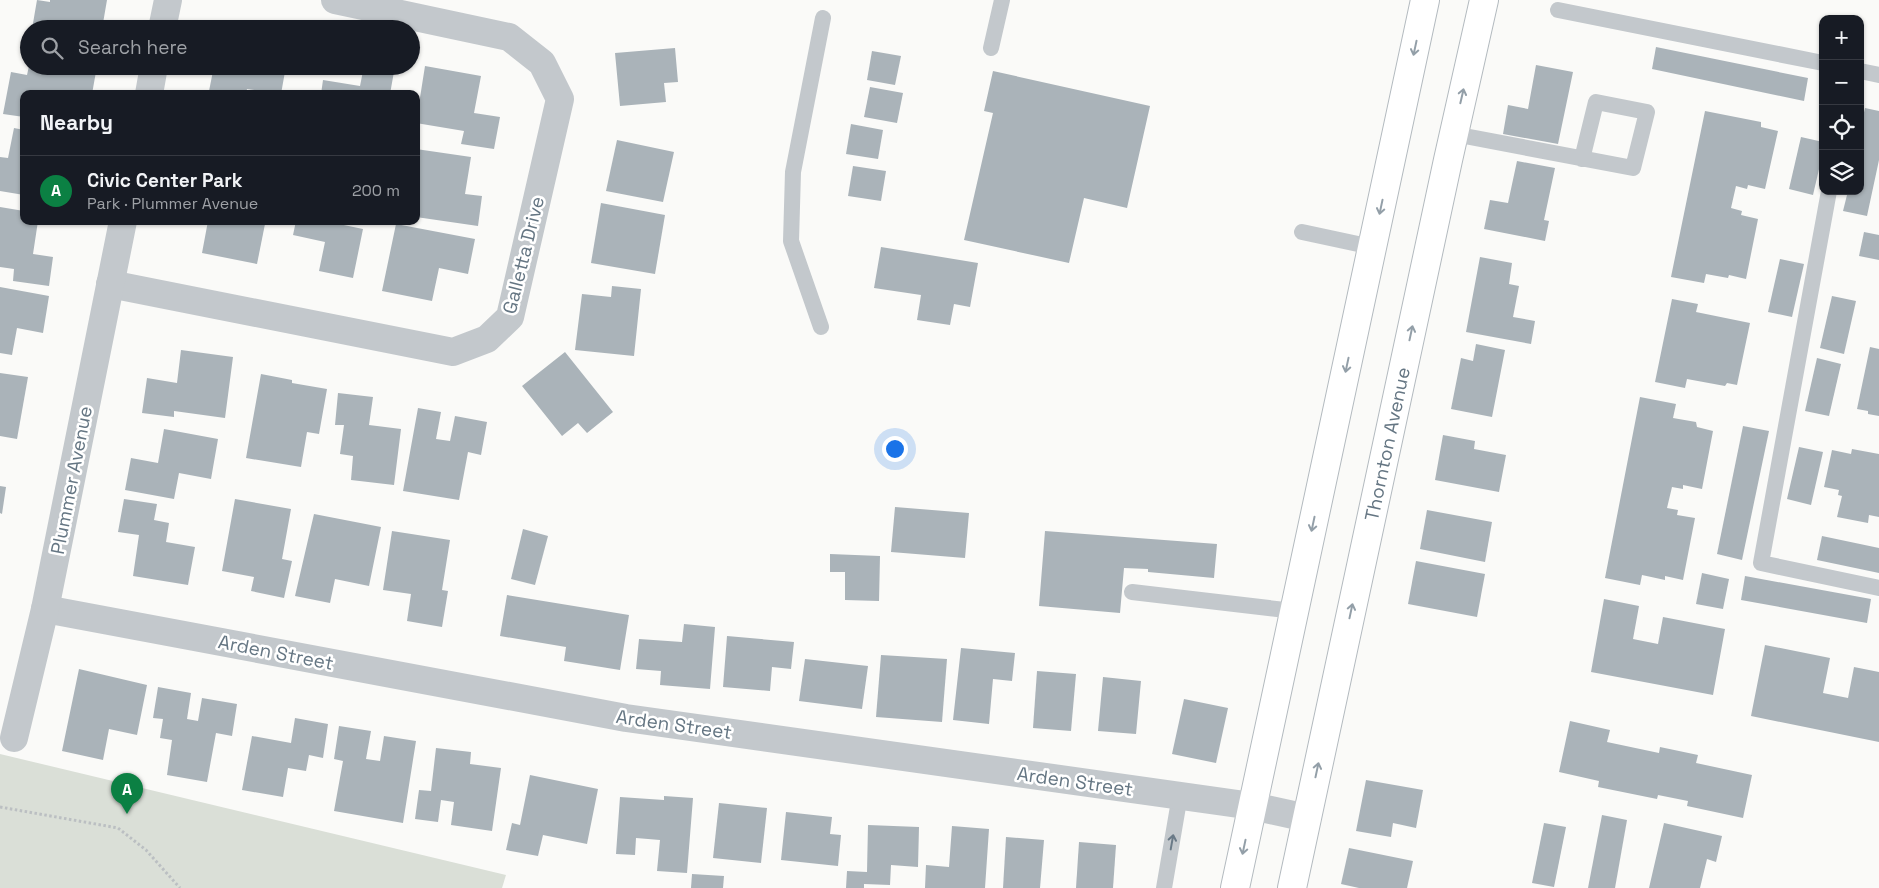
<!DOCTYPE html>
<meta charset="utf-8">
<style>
:root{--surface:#171b24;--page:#20242c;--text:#f1f3f6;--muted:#9ea1a6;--line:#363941;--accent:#0b8043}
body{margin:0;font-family:"Space Grotesk",sans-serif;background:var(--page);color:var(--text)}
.controls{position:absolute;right:15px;top:15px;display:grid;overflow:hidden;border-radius:10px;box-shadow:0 1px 4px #0004}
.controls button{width:45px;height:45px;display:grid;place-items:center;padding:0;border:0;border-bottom:1px solid var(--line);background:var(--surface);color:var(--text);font:25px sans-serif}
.you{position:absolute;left:894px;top:448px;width:18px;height:18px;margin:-12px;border:4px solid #fff;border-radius:50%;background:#1a73e8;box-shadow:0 0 0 8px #1a73e833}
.badge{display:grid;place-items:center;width:32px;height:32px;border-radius:50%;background:var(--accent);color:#fff;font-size:16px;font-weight:700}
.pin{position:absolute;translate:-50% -41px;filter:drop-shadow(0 1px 2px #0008)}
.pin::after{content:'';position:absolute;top:26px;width:18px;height:15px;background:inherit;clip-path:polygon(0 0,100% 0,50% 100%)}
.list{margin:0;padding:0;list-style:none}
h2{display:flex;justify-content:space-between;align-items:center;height:65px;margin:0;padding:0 20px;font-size:21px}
h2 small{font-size:16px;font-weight:400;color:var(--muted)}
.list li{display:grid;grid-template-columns:32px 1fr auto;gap:15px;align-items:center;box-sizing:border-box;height:70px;padding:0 20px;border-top:1px solid var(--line)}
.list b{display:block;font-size:19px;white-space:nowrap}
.list p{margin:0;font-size:16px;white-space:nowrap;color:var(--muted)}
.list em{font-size:16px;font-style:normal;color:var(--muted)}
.icon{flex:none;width:28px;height:28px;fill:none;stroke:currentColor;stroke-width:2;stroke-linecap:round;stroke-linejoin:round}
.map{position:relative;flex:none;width:1879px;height:888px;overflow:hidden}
.search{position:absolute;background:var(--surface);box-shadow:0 1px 4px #0004;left:20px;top:20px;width:400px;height:55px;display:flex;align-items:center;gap:12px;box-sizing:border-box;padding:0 18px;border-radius:28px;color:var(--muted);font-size:19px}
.panel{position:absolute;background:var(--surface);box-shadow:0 1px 4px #0004;left:20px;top:90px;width:400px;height:135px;border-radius:10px}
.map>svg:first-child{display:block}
</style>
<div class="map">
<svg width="1879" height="888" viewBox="0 0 1879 888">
<rect width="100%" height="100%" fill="#fafaf8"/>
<!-- green -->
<polygon fill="#dadfd7" points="0,754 506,875 502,888 0,888"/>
<!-- building -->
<g fill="#aab3b9">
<polygon points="37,0 50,2 50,0 107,0 102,29 32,29"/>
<polygon points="1656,47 1808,78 1804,101 1652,69"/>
<polygon points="675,48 678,82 664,83 666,102 620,106 615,53"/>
<polygon points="872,51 901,56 895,85 867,80"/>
<polygon points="1536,65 1573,72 1558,144 1503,134 1508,105 1528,109"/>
<polygon points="29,66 97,66 92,94 70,92 70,94 24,94 24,117 3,114 11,72 27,75"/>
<polygon points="214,66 286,66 281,94 247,89 246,94 226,94 209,91"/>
<polygon points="364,66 395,66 390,94 321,94 323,80 360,86"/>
<polygon points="425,66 481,76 474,113 500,117 494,149 461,144 464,131 416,123"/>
<polygon points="993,71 1150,106 1127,208 1084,198 1069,263 964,240 993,113 984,111"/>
<polygon points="870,87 903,93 897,123 864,117"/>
<polygon points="1865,108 1879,111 1879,160 1867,216 1843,211 1848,191 1860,191 1860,130"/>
<polygon points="1705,111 1761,122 1761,127 1778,131 1765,189 1748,185 1747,189 1736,186 1731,208 1742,211 1741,215 1758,219 1746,279 1729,275 1728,278 1706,274 1704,283 1671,277"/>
<polygon points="851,124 883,130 878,159 846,154"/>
<polygon points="14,128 24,130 24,195 0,191 0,157 8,158"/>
<polygon points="1801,137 1823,142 1823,152 1813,195 1789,189"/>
<polygon points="617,140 674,152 663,202 606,191"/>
<polygon points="416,149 471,157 465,194 482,196 478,226 416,217"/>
<polygon points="1517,161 1555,168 1544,220 1549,221 1545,241 1484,229 1490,200 1508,203"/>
<polygon points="853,166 886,171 881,201 848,196"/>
<polygon points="601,203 665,215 655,274 591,263"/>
<polygon points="0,207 24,211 24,221 38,221 33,254 53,257 49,286 13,281 14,269 0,267"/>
<polygon points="208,221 252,221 265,224 257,264 202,253"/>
<polygon points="296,221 339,221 339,224 363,229 353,278 319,271 325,242 293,235"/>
<polygon points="396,224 475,239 468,274 439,268 432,301 382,291"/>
<polygon points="1864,232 1879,235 1879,260 1859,256"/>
<polygon points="881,247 978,263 970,307 954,304 950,325 917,320 921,295 874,288"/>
<polygon points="1480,257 1512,263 1509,284 1519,286 1513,317 1535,321 1531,344 1466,332"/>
<polygon points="1780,259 1804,264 1792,317 1768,312"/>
<polygon points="612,286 641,289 634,356 575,350 582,294 611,297"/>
<polygon points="0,287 49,296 43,333 17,328 12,355 0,353"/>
<polygon points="1832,296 1856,301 1844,354 1820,348"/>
<polygon points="1672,299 1698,304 1696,312 1750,323 1737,385 1727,383 1725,386 1687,379 1685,388 1655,382"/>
<polygon points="1476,344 1505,350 1492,417 1451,409 1461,358 1473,361"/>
<polygon points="1870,347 1879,349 1879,416 1868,414 1868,411 1857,409"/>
<polygon points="181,350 233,357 225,418 174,411 174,417 142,413 147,378 177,383"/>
<polygon points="565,352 613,412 587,433 578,423 562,436 522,386"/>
<polygon points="1817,358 1841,364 1829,416 1805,411"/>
<polygon points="0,373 28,377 17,439 0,436"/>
<polygon points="261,374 292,380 292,383 327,389 319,434 307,432 301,467 246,458"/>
<polygon points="338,393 373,397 369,425 401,429 394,485 351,480 353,456 340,454 344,425 335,425"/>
<polygon points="1640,397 1676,404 1673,418 1696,422 1697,427 1713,431 1702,489 1683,485 1683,489 1672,487 1667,508 1678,510 1677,515 1695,518 1683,580 1665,576 1665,580 1642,575 1640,585 1605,578"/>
<polygon points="418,408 441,412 436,439 450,441 455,416 487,422 481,455 468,452 459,500 403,491"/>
<polygon points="1743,426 1769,431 1742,560 1717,554"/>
<polygon points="164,429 218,439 211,479 179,473 174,499 125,490 131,458 158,463"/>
<polygon points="1443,435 1475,441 1474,449 1506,455 1499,492 1435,480"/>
<polygon points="1799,447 1823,452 1811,505 1787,499"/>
<polygon points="1852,449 1879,454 1879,517 1869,515 1868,523 1837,517 1842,496 1838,495 1839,490 1824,487 1832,450 1851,454"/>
<polygon points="0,486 6,487 2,514 0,513"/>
<polygon points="124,499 157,504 154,520 169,523 166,542 195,547 188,585 133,576 139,535 118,532"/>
<polygon points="235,499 291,509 282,559 292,561 284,598 251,591 254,577 222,571"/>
<polygon points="895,507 969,513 965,558 891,552"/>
<polygon points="1427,510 1492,522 1485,562 1420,549"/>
<polygon points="314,514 381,527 369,586 335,579 330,603 295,596"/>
<polygon points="523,529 548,536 535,585 511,579"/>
<polygon points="392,531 450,540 442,590 448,591 442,627 407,621 411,594 383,590"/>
<polygon points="1045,531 1217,544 1214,578 1148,572 1148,569 1124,568 1120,613 1039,606"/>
<polygon points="1822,536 1879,548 1879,573 1817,560"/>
<polygon points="830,554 880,556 879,601 845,600 845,572 830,572"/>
<polygon points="1416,561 1485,574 1477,617 1408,604"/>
<polygon points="1702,573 1729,579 1723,609 1696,604"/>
<polygon points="1745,576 1871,599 1867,623 1741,600"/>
<polygon points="507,595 629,615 620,670 564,661 566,647 500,636"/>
<polygon points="1604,599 1639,606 1633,639 1658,644 1663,617 1725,629 1713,695 1591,672"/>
<polygon points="684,624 715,627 710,689 660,685 661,671 636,669 639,639 682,642"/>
<polygon points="727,636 794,642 791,669 772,667 770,691 723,687"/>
<polygon points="1765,645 1830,658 1823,693 1848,698 1854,667 1879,672 1879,742 1751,716"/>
<polygon points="961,648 1015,653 1012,681 993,679 989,724 953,720"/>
<polygon points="881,655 947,659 942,722 876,717"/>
<polygon points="805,659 868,666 862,709 799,701"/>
<polygon points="79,669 147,685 137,735 109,729 103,760 62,751"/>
<polygon points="1037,671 1076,674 1071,731 1033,728"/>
<polygon points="1103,677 1141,681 1136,734 1098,731"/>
<polygon points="158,687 191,693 187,719 198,721 202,698 237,704 232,736 216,733 207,782 167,775 172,740 160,738 163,719 153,718"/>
<polygon points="1184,699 1228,708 1216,763 1172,754"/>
<polygon points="295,718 328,724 323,758 309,755 306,771 288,768 283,797 242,790 252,736 291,743"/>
<polygon points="1570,721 1610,730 1607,742 1659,753 1660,747 1698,755 1696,763 1752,775 1743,818 1687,806 1688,801 1658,795 1657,799 1598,787 1599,781 1559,772"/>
<polygon points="339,726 371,731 366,759 380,761 384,736 416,741 403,823 334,811 343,761 334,759"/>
<polygon points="436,748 471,752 470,764 501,768 492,831 451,825 454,802 441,800 438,822 415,819 419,790 431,791"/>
<polygon points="530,775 598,789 587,844 543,835 538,856 506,850 512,823 520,825"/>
<polygon points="1366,780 1423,790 1416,828 1393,823 1391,837 1356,831"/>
<polygon points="664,796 693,798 687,873 657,871 660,840 636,838 635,855 616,854 620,797 664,800"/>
<polygon points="719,803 767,808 761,863 713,858"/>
<polygon points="786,812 832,817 830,834 841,835 838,866 781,860"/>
<polygon points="1602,815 1627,820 1615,888 1588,888"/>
<polygon points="1544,823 1566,827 1554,887 1532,883"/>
<polygon points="1664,823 1722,836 1716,862 1707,859 1700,888 1649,888"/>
<polygon points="868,825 919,827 918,867 891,865 890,885 864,884 864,888 846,888 847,871 867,872"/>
<polygon points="952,826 989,829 985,888 925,888 926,865 949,867"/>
<polygon points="1006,837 1044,840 1040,888 1003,888"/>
<polygon points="1079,842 1116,845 1113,888 1076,888"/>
<polygon points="1349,848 1413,861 1407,888 1359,888 1341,884"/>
<polygon points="692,874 724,876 723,888 691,888"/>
</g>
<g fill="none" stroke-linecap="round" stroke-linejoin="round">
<!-- secondary casing -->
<g stroke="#b3babf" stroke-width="30">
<g id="secondary">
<polyline points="1235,888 1425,0"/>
<polyline points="1292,888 1448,160 1484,0"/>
</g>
</g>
<!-- path -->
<polyline stroke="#bbbfc2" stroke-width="3" stroke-dasharray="2.5 2.5" stroke-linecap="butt" points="0,807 118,828 146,850 180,888"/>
<!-- lane -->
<g stroke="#c3c8cc" stroke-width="16">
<polyline points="1558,10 1823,63"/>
<polyline points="991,48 1002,0"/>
<polyline points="1860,71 1879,75"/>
<polyline points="1454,134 1633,168 1647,112 1596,102 1582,159"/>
<polyline points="1829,191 1761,563 1879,588"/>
<polyline points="1302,232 1372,247"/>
<polyline points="821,327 791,241 793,172 823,18"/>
<polyline points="1132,592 1294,611"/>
<polyline points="1164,888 1180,795"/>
</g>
<!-- street -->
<g stroke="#c3c8cc" stroke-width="28">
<polyline points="162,29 168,0"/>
<polyline points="149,94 154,66"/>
<polyline points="110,284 453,352 487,339 510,317 560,99 542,63 509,37 335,0"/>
<polyline points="45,609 626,718 1224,802 1252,806 1307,818"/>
<polyline points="14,738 45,609 123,221"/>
</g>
<!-- secondary -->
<use href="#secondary" stroke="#fff" stroke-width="28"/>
</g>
<!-- one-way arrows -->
<defs><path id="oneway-shaft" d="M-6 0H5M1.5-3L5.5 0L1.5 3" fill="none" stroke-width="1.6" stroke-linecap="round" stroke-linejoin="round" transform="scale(1.25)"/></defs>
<g stroke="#939fa8">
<use href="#oneway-shaft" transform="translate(1415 48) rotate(102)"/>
<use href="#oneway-shaft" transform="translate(1462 96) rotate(-77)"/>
<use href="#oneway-shaft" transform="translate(1381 207) rotate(102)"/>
<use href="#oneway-shaft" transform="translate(1411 333) rotate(-78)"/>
<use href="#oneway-shaft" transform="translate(1347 365) rotate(102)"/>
<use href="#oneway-shaft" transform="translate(1313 524) rotate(102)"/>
<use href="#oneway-shaft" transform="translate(1351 611) rotate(-78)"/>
<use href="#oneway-shaft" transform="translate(1317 770) rotate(-78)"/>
<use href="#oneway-shaft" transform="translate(1244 847) rotate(102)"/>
</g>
<use stroke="#6a7a87" href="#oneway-shaft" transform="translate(1172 842) rotate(-80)"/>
<g text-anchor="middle" stroke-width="5" stroke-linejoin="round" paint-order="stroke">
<!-- street labels -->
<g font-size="19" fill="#657683" stroke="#fff">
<text transform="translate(523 255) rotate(-76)" y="7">Galletta Drive</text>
<text transform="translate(1387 444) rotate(-78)" y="7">Thornton Avenue</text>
<text transform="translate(71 480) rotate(-79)" y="7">Plummer Avenue</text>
<text transform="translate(276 652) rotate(11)" y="7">Arden Street</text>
<text transform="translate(674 724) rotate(8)" y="7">Arden Street</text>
<text transform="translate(1075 781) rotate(8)" y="7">Arden Street</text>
</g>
</g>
</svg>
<div class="controls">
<button>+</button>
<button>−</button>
<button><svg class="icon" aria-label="locate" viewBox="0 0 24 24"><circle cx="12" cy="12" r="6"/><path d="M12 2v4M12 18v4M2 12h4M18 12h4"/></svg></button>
<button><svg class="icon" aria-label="layers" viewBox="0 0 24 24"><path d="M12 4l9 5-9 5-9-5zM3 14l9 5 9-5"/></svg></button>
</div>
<div class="you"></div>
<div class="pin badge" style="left:127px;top:814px">A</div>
<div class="search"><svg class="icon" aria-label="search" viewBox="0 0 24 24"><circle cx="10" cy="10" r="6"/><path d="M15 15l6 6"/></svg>Search here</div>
<section class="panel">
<h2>Nearby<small></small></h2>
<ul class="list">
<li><span class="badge">A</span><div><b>Civic Center Park</b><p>Park · Plummer Avenue</p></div><em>200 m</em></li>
</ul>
</section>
</div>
